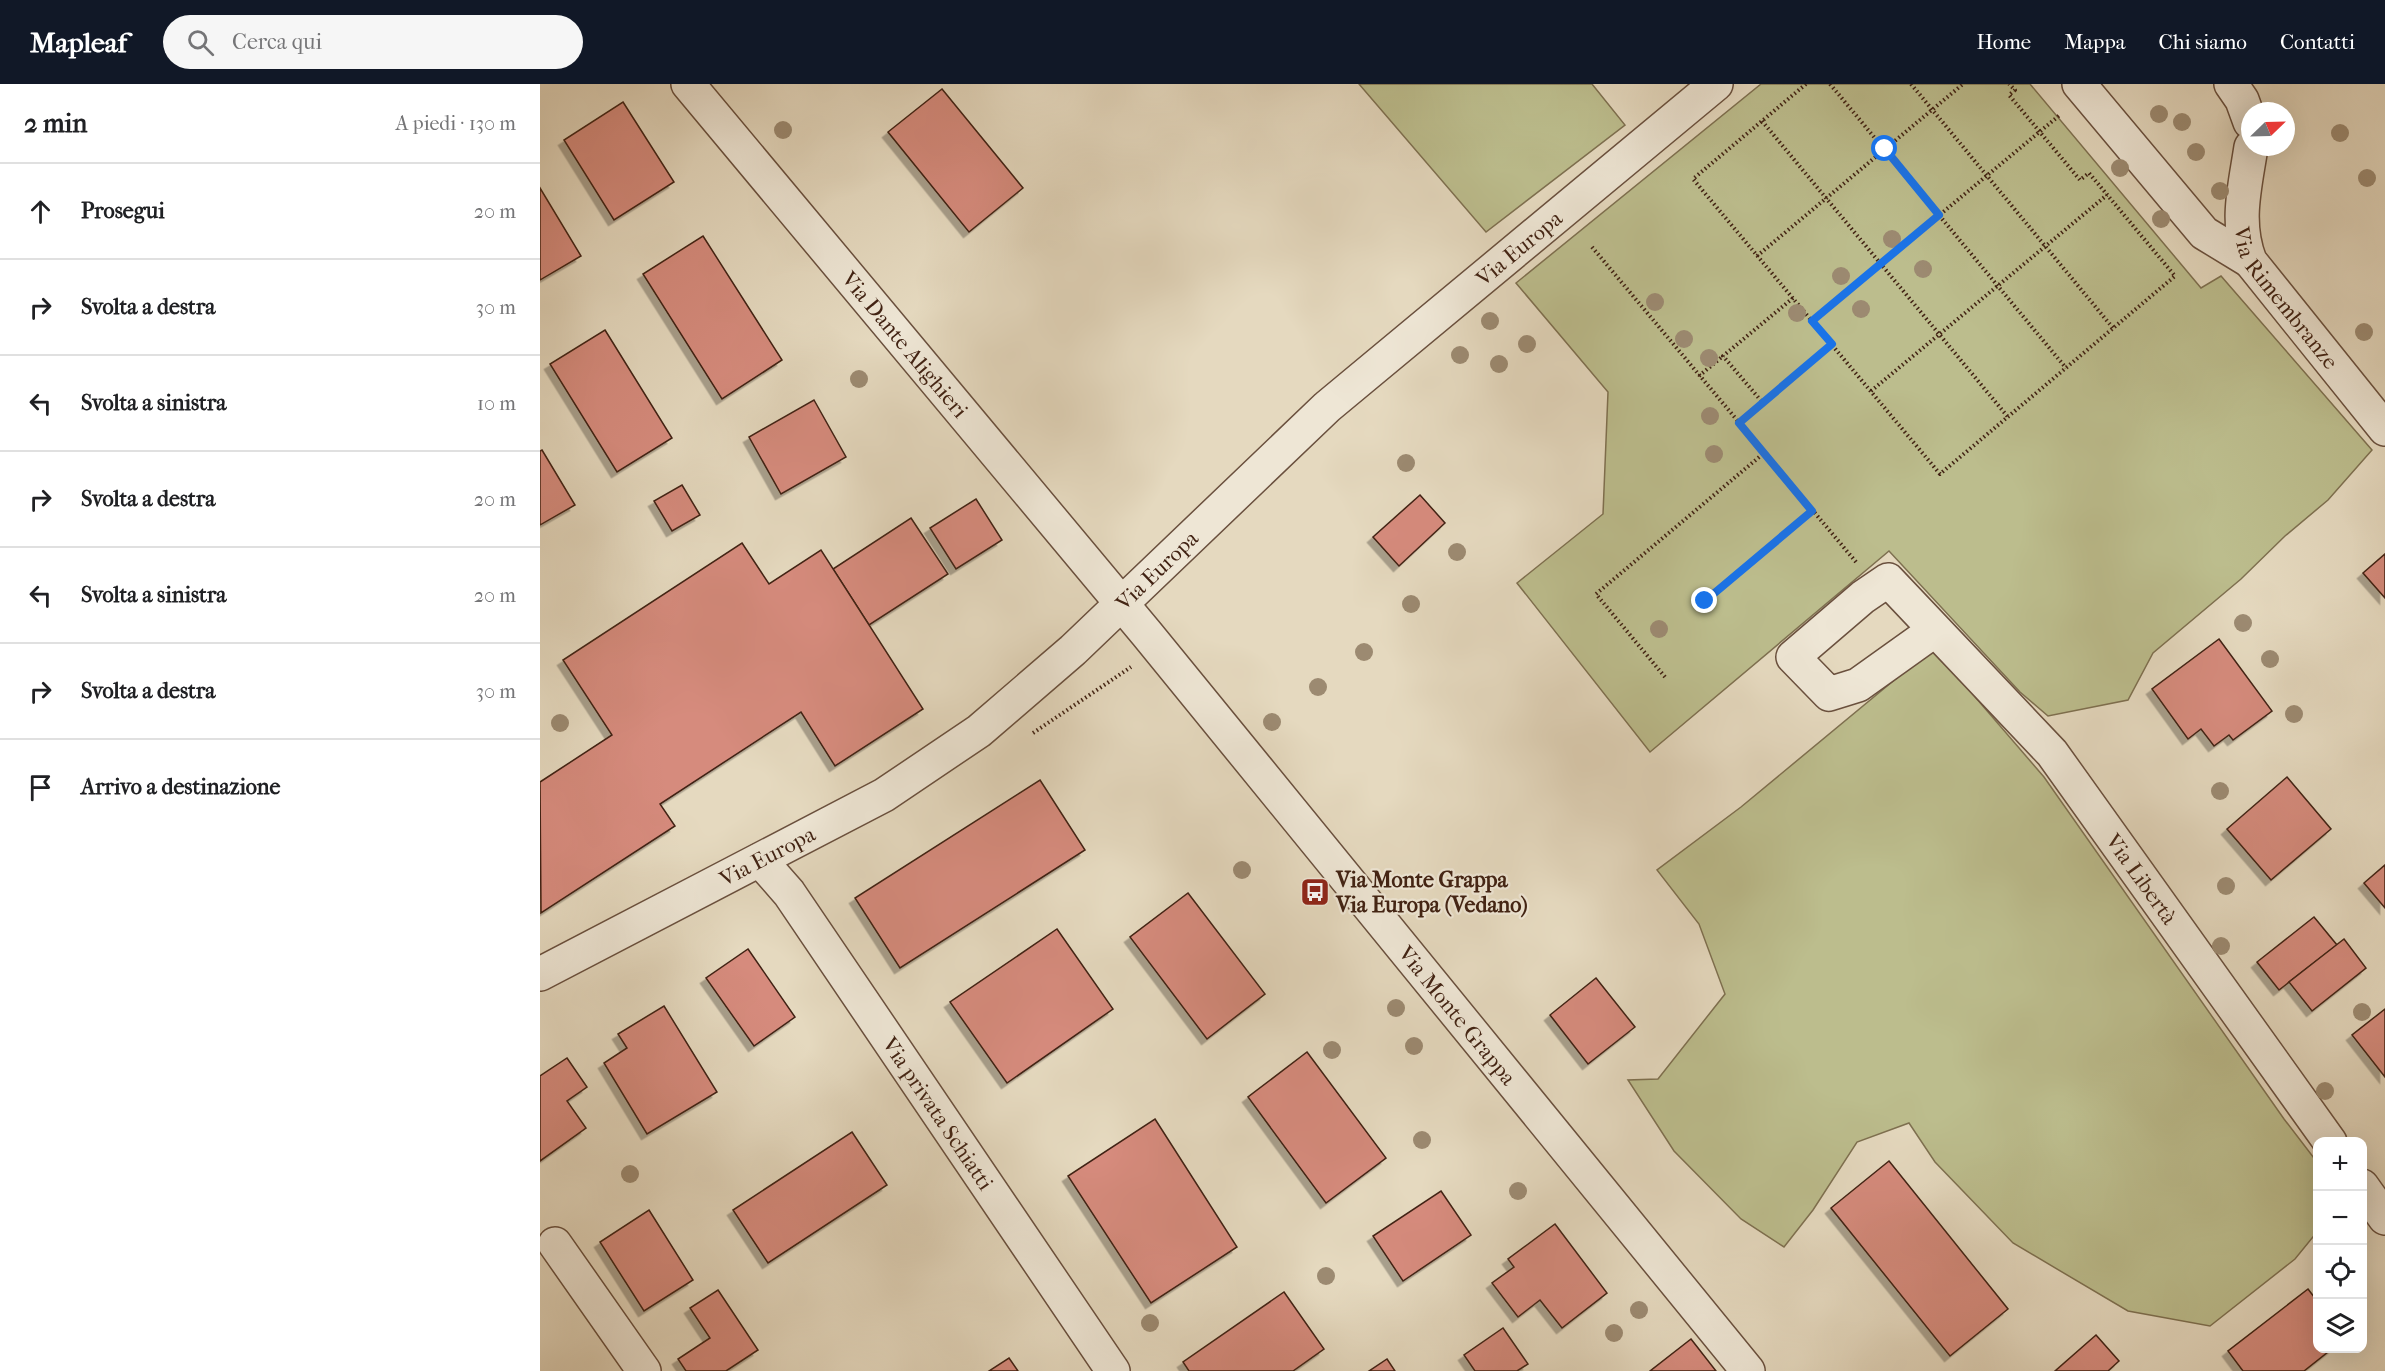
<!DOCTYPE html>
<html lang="it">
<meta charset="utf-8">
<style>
:root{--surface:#fff;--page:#f6f6f6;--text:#202124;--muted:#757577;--line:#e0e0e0;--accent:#111827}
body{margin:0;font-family:"IM FELL French Canon",serif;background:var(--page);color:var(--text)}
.controls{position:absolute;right:18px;bottom:18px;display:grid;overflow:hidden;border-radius:12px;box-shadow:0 6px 24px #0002}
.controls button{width:54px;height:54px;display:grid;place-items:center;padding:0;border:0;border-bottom:2px solid var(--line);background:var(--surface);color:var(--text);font:30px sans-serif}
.compass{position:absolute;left:1701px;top:18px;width:54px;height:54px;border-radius:50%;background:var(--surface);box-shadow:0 6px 24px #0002;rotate:67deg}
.stop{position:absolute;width:18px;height:18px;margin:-14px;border:4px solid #1a73e8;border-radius:50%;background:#fff}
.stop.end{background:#1a73e8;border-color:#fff;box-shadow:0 2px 6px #0008}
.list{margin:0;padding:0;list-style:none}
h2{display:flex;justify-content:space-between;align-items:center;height:78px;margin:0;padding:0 24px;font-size:26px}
h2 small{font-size:20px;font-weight:400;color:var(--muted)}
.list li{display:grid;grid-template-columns:39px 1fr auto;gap:18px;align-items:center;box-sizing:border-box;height:96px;padding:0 24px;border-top:2px solid var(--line)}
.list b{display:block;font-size:22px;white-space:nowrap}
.list em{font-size:20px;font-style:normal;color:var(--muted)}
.icon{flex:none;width:33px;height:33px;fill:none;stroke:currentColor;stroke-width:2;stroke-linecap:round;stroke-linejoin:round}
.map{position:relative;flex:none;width:1845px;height:1287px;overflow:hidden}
header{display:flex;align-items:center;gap:36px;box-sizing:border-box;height:84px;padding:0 30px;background:var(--accent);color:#fff}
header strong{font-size:28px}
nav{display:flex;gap:33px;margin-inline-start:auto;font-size:21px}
.search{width:420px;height:54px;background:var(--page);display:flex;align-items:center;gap:15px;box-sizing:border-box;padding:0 21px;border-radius:33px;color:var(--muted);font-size:22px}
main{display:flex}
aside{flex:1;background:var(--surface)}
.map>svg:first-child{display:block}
</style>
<header>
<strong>Mapleaf</strong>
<div class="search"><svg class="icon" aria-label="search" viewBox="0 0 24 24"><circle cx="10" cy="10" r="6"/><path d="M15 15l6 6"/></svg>Cerca qui</div>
<nav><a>Home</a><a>Mappa</a><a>Chi siamo</a><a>Contatti</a></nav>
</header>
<main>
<aside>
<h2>2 min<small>A piedi · 130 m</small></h2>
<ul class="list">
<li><svg class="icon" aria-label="ahead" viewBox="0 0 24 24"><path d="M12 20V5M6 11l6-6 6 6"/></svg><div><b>Prosegui</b></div><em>20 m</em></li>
<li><svg class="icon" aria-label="right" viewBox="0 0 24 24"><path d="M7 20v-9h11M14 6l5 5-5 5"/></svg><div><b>Svolta a destra</b></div><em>30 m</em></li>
<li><svg class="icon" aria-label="left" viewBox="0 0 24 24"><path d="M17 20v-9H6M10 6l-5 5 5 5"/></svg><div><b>Svolta a sinistra</b></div><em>10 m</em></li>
<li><svg class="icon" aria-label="right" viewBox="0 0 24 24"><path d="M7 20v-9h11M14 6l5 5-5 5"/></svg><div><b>Svolta a destra</b></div><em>20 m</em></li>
<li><svg class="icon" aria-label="left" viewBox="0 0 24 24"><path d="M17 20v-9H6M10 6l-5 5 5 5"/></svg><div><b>Svolta a sinistra</b></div><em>20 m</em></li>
<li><svg class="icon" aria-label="right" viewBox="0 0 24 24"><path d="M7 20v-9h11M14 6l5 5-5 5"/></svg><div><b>Svolta a destra</b></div><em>30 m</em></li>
<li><svg class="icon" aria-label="arrive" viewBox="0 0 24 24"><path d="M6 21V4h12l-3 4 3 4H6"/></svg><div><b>Arrivo a destinazione</b></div></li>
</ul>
</aside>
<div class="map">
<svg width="1845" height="1287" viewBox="0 0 1845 1287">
<defs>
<filter id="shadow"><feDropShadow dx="-5.5" dy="5.5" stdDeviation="0" flood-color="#0004"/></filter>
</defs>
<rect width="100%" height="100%" fill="#e5d9bf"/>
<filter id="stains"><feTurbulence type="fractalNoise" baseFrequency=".00333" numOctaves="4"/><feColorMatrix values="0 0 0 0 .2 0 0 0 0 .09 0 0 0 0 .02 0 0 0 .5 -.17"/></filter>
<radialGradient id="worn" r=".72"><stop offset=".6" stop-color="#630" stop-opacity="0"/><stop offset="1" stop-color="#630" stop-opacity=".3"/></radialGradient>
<!-- green -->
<g fill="#bcbd8d" stroke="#7e7050" stroke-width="1.5">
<polygon points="819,0 1052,0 1085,41 946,148"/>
<polygon points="1221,0 1490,0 1661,204 1681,192 1832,366 1788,416 1745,452 1701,495 1613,569 1588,616 1508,632 1480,608 1349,467 1110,668 977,499 1063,430 1068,308 976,199"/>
<polygon points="1393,564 1504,693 1744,1035 1777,1078 1777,1148 1755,1175 1670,1242 1588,1227 1473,1159 1395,1078 1369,1039 1317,1058 1273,1126 1244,1163 1201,1135 1134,1067 1088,996 1118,995 1185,910 1159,840 1117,786 1201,723"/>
</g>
<!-- building -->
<g fill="#d68b7d" stroke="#412213" stroke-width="1.5" filter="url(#shadow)">
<polygon points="402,5 483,104 429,148 348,48"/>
<polygon points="83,18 134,98 74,136 24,56"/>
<polygon points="0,104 41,172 0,196"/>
<polygon points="163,152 242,276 182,315 103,190"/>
<polygon points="65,246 132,354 77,388 10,280"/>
<polygon points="274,316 306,373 241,410 209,353"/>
<polygon points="2,366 35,421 0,441 0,367"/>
<polygon points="142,401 160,431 132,447 114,417"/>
<polygon points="880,411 905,439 859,482 833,453"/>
<polygon points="436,415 462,456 416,485 390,444"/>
<polygon points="371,434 408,490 329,541 293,485"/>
<polygon points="202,459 229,500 281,466 383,625 295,682 261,628 120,720 135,742 1,829 0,698 72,651 23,576"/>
<polygon points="1845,470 1845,514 1823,489"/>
<polygon points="1679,555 1732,627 1693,656 1689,651 1674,662 1661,645 1648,655 1612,605"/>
<polygon points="1747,693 1791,745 1731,796 1687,745"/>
<polygon points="500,696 545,766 360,884 315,814"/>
<polygon points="1845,781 1845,824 1824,799"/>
<polygon points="648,809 725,910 667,955 590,853"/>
<polygon points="1774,833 1797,861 1739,906 1717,878"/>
<polygon points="517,845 573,925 467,999 410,918"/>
<polygon points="1804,855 1826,884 1772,927 1749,898"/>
<polygon points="208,865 255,933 214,962 166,894"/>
<polygon points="1056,894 1095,943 1048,980 1010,931"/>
<polygon points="124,922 177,1008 107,1050 64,979 87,964 78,950"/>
<polygon points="1845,925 1845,993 1812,951"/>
<polygon points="767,968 846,1074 786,1119 708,1013"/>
<polygon points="27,974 47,1003 27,1017 46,1044 0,1077 0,992"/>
<polygon points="615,1035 697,1163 611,1219 528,1092"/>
<polygon points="312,1048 347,1101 228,1179 193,1126"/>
<polygon points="1349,1077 1468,1225 1410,1272 1291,1124"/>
<polygon points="901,1107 931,1151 863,1197 833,1152"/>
<polygon points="109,1126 153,1196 104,1227 60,1158"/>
<polygon points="1015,1140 1067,1209 1022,1244 1000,1216 978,1233 952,1199 974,1183 968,1175"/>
<polygon points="1768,1205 1778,1218 1778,1264 1793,1264 1764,1287 1703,1287 1688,1267"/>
<polygon points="178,1206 218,1266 186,1287 146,1287 138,1275 170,1254 150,1224"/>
<polygon points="744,1208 784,1265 753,1287 649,1287 643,1278"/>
<polygon points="963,1244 988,1280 977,1287 935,1287 924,1271"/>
<polygon points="1556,1251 1579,1277 1568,1287 1515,1287"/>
<polygon points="1151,1255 1176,1287 1110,1287"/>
<polygon points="469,1274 478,1287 449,1287"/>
<polygon points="847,1275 855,1287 829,1287"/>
</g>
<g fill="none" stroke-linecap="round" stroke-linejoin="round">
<!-- minor casing -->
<g stroke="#6a503e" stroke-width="36">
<g id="minor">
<path id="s1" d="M148,0L607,550L1208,1287"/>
<polyline points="1539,0 1664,149 1710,177"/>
<polyline points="1691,0 1702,16 1710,38"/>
<path id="s2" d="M1711,63C1705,103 1695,138 1710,177L1845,345"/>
<path id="s3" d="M1395,546L1318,601L1289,610L1253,573L1323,513L1348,496L1512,669L1790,1058"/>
<path id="s4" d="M220,776L249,809L573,1287"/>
<path id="s5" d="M0,890L344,711L439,647L533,566L787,323L1176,0"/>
<polyline points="1822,1102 1845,1134"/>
<polyline points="15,1160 104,1287"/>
</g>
</g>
<!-- path -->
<g stroke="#412213" stroke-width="4" stroke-dasharray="1.5 3" stroke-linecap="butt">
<polyline points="1266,0 1153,95 1400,390 1635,192 1549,89 1540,96 1469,11 1475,6 1469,0"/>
<polyline points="1290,0 1526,284"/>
<polyline points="1371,0 1573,244"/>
<polyline points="1222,37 1468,333"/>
<polyline points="1052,163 1316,478"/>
<polyline points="1217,172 1423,0"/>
<polyline points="1253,214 1183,272 1223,319 1292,260"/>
<polyline points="1272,237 1521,30"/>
<polyline points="1159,292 1183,272"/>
<polyline points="1331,307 1567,111"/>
<polyline points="1199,339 1223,319"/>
<polyline points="1165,517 1273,427"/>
<polyline points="1125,593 1056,510 1224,369"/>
<polyline points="493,649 591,583"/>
</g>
<!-- minor -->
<use href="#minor" stroke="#eee6d5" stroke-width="33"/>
</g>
<!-- trees -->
<g fill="#9c8a71">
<circle cx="1619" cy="30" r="9"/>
<circle cx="1642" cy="38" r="9"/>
<circle cx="243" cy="46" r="9"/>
<circle cx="1800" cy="49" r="9"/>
<circle cx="1656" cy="68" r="9"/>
<circle cx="1580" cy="84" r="9"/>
<circle cx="1827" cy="94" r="9"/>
<circle cx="1680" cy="107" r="9"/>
<circle cx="1621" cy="135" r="9"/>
<circle cx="1352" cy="155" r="9"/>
<circle cx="1383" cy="185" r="9"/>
<circle cx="1301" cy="192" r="9"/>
<circle cx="1115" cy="218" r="9"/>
<circle cx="1321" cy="225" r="9"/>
<circle cx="1257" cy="229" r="9"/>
<circle cx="950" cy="237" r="9"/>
<circle cx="1824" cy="248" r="9"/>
<circle cx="1144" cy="255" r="9"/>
<circle cx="987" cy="260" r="9"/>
<circle cx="920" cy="271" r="9"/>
<circle cx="1169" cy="274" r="9"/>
<circle cx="959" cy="280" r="9"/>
<circle cx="319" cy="295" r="9"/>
<circle cx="1170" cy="332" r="9"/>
<circle cx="1174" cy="370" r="9"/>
<circle cx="866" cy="379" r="9"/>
<circle cx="917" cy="468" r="9"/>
<circle cx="871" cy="520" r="9"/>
<circle cx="1703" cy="539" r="9"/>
<circle cx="1119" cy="545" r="9"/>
<circle cx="824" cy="568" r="9"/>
<circle cx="1730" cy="575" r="9"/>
<circle cx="778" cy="603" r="9"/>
<circle cx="1754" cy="630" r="9"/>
<circle cx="732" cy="638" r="9"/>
<circle cx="20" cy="639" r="9"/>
<circle cx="1680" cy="707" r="9"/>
<circle cx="702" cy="786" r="9"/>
<circle cx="1686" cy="802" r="9"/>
<circle cx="1681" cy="862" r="9"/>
<circle cx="856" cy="924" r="9"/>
<circle cx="1822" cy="928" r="9"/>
<circle cx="874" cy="962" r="9"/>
<circle cx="792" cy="966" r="9"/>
<circle cx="1785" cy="1007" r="9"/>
<circle cx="882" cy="1056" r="9"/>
<circle cx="90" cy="1090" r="9"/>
<circle cx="978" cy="1107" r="9"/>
<circle cx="786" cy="1192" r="9"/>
<circle cx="1099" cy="1226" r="9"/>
<circle cx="610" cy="1239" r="9"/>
<circle cx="1074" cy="1249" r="9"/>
</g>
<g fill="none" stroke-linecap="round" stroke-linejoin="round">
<!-- route -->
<polyline stroke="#1a73e8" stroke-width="8" points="1165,517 1272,427 1199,339 1292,260 1272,237 1399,131 1345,65"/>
</g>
<!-- icons -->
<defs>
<g id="bus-square" transform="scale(1.5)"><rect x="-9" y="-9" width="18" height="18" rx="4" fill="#8f2418" stroke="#eee6d5"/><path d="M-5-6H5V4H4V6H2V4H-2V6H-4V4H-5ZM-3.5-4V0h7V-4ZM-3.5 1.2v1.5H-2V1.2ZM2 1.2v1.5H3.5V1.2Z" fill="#fff"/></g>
</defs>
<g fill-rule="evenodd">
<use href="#bus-square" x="775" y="808"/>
</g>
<g text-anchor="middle" stroke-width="4.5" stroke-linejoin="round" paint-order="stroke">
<!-- street labels -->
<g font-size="22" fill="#412213" stroke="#eee6d5">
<text dy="8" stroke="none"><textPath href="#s5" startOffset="1227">Via Europa</textPath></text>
<text dy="8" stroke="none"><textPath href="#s2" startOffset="165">Via Rimembranze</textPath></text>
<text dy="8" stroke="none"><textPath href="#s1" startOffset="339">Via Dante Alighieri</textPath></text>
<text dy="8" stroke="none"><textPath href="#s5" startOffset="742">Via Europa</textPath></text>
<text dy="8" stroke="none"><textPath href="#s5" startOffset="256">Via Europa</textPath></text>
<text dy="8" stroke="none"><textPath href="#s3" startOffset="692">Via Libertà</textPath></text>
<text dy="8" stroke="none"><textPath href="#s1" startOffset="1208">Via Monte Grappa</textPath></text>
<text dy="8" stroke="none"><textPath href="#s4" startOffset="310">Via privata Schiatti</textPath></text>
</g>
<!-- poi labels -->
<g font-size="22" font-weight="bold" fill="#412213" stroke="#eee6d5" text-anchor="start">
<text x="796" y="803">Via Monte Grappa<tspan x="796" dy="25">Via Europa (Vedano)</tspan></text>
</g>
</g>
<rect width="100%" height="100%" filter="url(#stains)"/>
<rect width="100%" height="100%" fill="url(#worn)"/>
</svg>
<div class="controls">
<button>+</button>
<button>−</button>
<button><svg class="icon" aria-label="locate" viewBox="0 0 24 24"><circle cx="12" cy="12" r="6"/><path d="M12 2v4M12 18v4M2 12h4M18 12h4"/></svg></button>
<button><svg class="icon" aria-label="layers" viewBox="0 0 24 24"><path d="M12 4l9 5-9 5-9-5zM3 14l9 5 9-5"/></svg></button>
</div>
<svg class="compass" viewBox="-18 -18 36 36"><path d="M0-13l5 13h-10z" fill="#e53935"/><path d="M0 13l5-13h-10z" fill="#757577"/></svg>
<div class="stop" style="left:1345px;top:65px"></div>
<div class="stop end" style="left:1165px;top:517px"></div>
</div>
</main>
